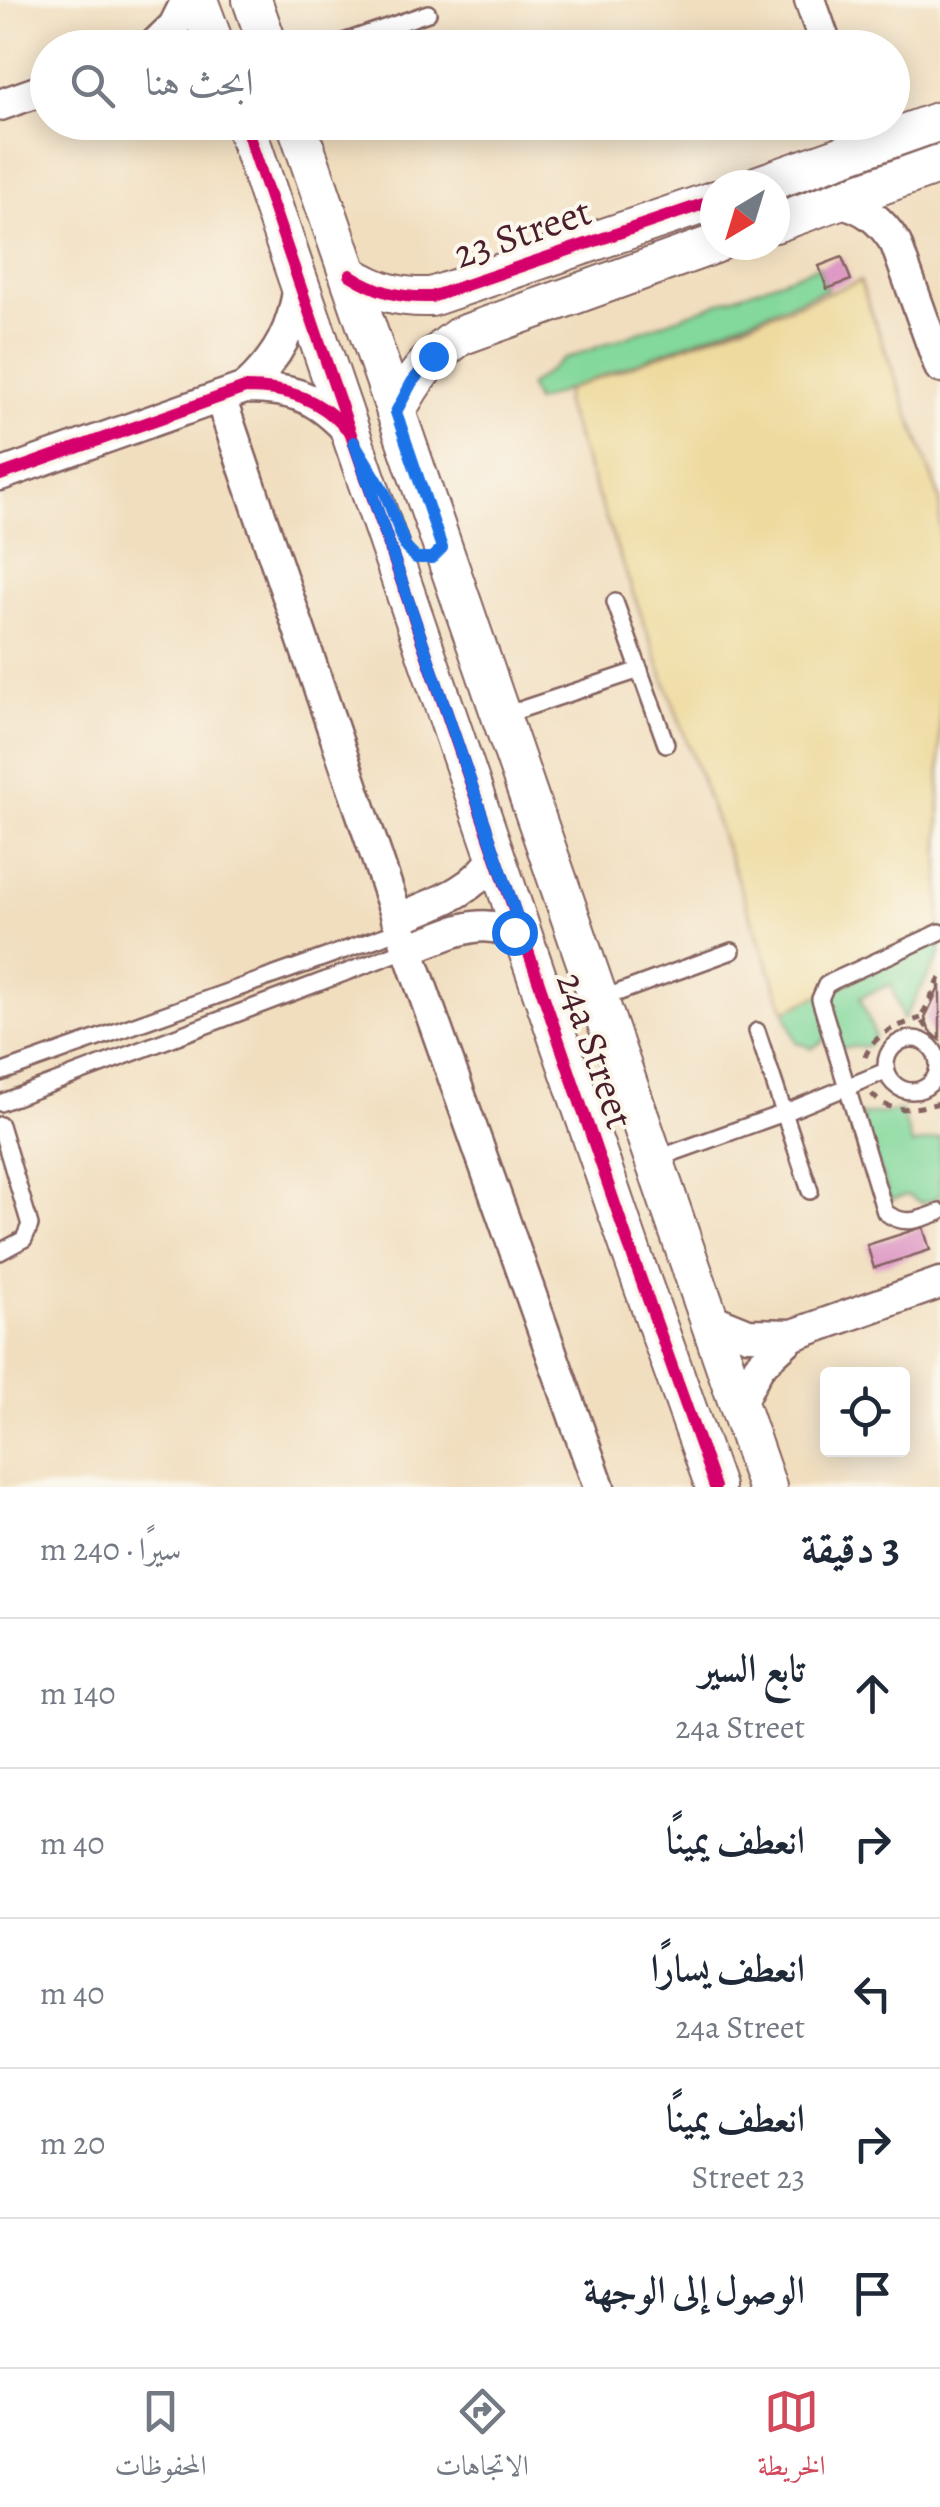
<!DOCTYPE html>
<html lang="ar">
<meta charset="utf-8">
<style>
:root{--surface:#fff;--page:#f2f2f3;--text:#1f2937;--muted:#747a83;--line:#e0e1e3;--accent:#d1495b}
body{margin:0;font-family:Alegreya,Amiri,serif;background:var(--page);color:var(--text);direction:rtl}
.controls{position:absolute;right:30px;bottom:30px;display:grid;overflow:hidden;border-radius:10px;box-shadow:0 5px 25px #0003}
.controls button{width:90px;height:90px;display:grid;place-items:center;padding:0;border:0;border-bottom:2px solid var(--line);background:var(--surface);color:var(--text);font:50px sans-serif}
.compass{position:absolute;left:700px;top:170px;width:90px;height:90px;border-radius:50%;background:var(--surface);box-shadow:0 5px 25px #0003;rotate:218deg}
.stop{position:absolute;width:30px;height:30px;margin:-22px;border:8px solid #1a73e8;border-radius:50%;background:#fff}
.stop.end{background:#1a73e8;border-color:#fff;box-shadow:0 2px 10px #0008}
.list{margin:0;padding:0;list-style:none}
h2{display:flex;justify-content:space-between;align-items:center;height:130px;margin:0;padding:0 40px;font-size:42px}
h2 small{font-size:32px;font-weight:400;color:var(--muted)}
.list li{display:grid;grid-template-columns:65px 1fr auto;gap:30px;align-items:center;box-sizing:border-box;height:150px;padding:0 40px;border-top:2px solid var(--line)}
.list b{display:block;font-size:38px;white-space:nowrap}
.list p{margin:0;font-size:32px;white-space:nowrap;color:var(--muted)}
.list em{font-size:32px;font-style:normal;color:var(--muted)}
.icon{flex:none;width:55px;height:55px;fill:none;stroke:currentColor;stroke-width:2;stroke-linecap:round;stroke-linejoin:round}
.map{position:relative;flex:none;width:940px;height:1487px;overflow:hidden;direction:ltr}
.search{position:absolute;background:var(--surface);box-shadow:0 5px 25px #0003;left:30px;right:30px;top:30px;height:110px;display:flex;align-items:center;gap:25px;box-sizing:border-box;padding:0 35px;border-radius:55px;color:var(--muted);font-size:38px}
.sheet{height:880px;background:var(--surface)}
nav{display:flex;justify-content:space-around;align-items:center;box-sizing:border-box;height:140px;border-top:2px solid var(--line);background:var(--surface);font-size:28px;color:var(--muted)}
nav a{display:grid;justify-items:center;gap:5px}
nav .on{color:var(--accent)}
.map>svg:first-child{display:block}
</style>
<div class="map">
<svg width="940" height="1487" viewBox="0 0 940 1487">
<rect width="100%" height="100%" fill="#fbf7ec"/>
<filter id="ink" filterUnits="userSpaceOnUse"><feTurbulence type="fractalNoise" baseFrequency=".01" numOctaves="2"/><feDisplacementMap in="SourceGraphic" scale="20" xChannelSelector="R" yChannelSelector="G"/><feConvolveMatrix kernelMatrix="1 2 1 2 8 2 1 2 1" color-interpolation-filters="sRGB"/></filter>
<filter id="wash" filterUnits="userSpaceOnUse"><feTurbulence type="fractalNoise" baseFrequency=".0048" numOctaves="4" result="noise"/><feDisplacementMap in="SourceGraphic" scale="40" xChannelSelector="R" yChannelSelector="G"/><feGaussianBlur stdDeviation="2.25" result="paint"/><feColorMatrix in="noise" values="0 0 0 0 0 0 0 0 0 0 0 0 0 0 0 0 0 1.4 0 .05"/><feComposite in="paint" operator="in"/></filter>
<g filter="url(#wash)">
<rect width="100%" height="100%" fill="#f1debf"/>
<!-- green -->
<g fill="#83d89b" stroke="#667c63" stroke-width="2.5">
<polygon points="819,266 827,289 535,402 529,386 562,360"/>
<polygon points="940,939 940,955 903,1020 891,984 860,997 875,1036 867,1046 839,1048 829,1037 812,1048 796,1042 785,1011"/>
<polygon points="902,1111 912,1145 940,1138 940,1197 922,1203 908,1195 890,1200 860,1115"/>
</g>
<!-- sand -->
<polygon fill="#eeda9e" stroke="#9c7c64" stroke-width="2.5" points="860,281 940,499 940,569 937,571 940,581 940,939 785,1011 564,403 566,390"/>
<g id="blocks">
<!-- building -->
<g fill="#de99c4">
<polygon points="842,257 851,280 827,289 819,266"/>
<polygon points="940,985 940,1040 929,1030 925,1018"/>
<polygon points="923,1227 930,1250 874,1268 867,1245"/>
</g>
</g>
</g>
<g filter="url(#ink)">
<use href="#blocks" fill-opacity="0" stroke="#84625f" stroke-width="2.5"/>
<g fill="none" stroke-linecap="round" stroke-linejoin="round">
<!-- service casing -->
<g stroke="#84625f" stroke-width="20">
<g id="service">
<polyline points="326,48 428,13"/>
<polyline points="615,602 666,744"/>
<polyline points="501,716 640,670"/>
<path d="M940,932L833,981L826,985L820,999L885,1212C904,1227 919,1220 940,1212"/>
<polyline points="598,1000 732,951"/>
<polyline points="757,1031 810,1191"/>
<circle cx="912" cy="1065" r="26"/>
<polyline points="0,1073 401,930"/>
<polyline points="0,1103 408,949"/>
<polyline points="0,1125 30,1225 24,1239 0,1252"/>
<polyline points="653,1160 784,1113 886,1071"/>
</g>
</g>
<!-- minor casing -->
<g stroke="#84625f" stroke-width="35">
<g id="minor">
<polyline points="810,0 827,48"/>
<polyline points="151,48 174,26 187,0"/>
<polyline points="0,105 48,88"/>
<polyline points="854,122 863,149"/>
<path d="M837,201C865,207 881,220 896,244L940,367"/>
<path d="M245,388C278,358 294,328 299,284"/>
<polyline points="220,397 408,949 599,1487"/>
<path d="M0,475L245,388C295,388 318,398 351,434"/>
<path d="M397,919C435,903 473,893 496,855"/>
<path d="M408,949C449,935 488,909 525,943"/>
<polyline points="706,1317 748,1334 793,1335 940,1283"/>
<polyline points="738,1406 759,1366 793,1335"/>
</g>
</g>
<!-- tertiary casing -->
<g stroke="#84625f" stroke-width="42">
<g id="tertiary">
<polyline points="198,0 216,48"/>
<polyline points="252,0 269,48"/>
<polyline points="244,122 634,1260 715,1487"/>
<polyline points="296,122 767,1487"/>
<polyline points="759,185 940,121"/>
<polyline points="775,223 940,164"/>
<path d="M350,275C377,292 399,298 431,297L715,200"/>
<path d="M396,412C414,377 428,359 460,336L715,244"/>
</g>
</g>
<!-- path -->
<g stroke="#84625f" stroke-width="5" stroke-dasharray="8 8" stroke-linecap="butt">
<polyline points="940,978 921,1018 940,1048"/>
<path d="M865,1057C875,1032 897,1026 921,1018"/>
<path d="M872,1094C889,1116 917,1108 940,1103"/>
</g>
<!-- service -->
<use href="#service" stroke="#fff" stroke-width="15"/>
<!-- minor -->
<use href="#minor" stroke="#fff" stroke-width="30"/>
<!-- tertiary -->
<use href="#tertiary" stroke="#fff" stroke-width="38"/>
<!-- cycleway casing -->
<g stroke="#fbf7ec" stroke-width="19">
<g id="cycleway">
<polyline points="244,122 634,1260 715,1487"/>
<path d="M350,275C377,292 399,298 431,297L715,200"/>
<path d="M0,475L245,388C288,388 318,398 347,429"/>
</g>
</g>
<!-- cycleway -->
<use href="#cycleway" stroke="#d6006c" stroke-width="12"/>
</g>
</g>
<g fill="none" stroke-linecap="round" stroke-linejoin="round" filter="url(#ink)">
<!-- route -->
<polyline stroke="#1a73e8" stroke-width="12" points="433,356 412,382 396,412 442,548 432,558 416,558 406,548 385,493 354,442 526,943 514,932"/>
</g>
<g text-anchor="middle" stroke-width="8" stroke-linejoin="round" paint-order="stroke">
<!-- street labels -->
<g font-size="40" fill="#4a1f2b" stroke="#fbf7ec">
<text transform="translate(522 232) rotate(-19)" y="14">23 Street</text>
<text transform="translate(596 1050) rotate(71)" y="14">24a Street</text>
</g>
</g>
</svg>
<div class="controls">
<button><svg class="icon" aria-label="locate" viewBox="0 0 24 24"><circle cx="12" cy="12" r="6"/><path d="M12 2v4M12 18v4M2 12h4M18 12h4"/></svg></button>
</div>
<svg class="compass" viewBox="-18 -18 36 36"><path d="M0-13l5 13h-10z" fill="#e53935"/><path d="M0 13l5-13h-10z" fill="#747a83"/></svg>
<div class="stop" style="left:514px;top:932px"></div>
<div class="stop end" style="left:433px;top:356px"></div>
<div class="search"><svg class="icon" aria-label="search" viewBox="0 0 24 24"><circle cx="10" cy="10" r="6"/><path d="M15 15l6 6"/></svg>ابحث هنا</div>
</div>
<section class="sheet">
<h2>3 دقيقة<small>سيرًا · 240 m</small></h2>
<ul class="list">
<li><svg class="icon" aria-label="ahead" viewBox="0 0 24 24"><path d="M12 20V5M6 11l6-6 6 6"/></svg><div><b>تابع السير</b><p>24a Street</p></div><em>140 m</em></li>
<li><svg class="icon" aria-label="right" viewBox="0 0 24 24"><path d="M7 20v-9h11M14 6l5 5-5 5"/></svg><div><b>انعطف يمينًا</b></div><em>40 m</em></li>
<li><svg class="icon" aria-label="left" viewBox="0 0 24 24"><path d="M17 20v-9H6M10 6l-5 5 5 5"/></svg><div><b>انعطف يسارًا</b><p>24a Street</p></div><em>40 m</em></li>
<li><svg class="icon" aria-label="right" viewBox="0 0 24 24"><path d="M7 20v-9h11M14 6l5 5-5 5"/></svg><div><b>انعطف يمينًا</b><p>23 Street</p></div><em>20 m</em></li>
<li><svg class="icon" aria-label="arrive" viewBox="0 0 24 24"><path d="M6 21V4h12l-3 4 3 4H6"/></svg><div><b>الوصول إلى الوجهة</b></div></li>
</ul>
</section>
<nav>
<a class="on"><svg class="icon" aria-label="map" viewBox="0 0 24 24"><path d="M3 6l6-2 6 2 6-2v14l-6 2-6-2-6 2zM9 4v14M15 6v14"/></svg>الخريطة</a>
<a><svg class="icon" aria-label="directions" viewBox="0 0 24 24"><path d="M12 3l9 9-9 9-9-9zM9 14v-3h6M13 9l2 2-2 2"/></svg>الاتجاهات</a>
<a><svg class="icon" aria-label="saved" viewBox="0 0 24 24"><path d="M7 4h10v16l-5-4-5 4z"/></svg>المحفوظات</a>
</nav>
